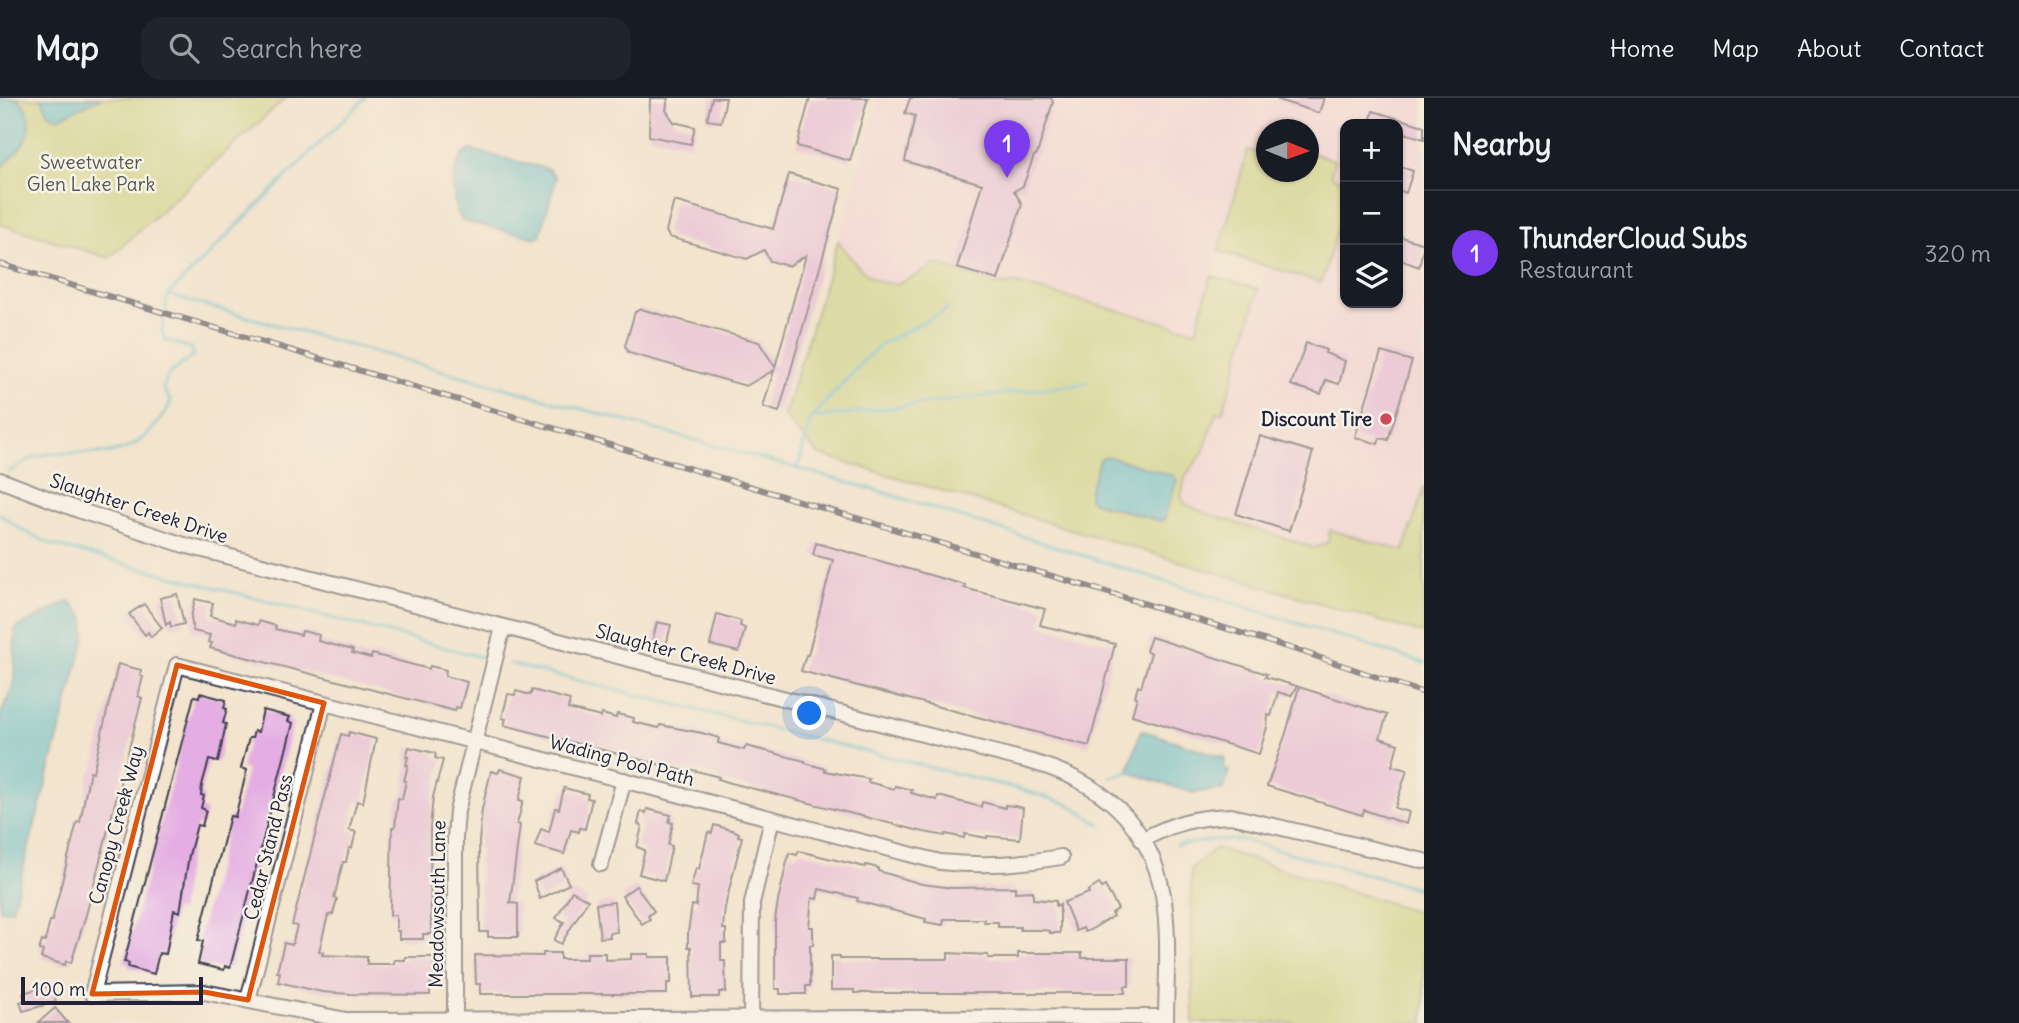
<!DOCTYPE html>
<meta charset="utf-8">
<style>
:root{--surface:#171b24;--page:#20242c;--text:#f1f3f6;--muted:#9ea1a6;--line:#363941;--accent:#7c3aed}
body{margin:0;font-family:Delius,sans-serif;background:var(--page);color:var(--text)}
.controls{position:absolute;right:21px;top:21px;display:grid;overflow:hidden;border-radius:14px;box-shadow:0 2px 5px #0004}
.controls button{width:63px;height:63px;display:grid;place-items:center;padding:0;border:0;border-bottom:2px solid var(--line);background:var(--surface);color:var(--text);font:35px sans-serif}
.compass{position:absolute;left:1256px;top:21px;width:63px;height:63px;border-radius:50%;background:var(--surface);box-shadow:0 2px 5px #0004;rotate:91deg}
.scale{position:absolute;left:21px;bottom:18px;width:182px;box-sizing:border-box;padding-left:7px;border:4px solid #22223b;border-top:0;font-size:19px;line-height:24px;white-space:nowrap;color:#22223b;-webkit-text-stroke:5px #f7f3e8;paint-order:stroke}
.you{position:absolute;left:810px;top:616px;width:24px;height:24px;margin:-18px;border:5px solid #fff;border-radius:50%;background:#1a73e8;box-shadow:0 0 0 10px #1a73e833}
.badge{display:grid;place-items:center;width:46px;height:46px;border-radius:50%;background:var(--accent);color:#fff;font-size:23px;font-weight:700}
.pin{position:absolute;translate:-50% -58px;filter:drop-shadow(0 2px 4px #0008)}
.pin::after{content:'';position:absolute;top:37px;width:24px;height:21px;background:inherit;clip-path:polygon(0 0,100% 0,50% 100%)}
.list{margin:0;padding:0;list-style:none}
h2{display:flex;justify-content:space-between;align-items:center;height:91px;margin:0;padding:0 28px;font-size:30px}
h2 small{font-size:23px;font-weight:400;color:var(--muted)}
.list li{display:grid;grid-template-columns:46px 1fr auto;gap:21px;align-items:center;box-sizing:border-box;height:126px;padding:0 28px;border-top:2px solid var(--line)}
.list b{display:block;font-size:26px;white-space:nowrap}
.list p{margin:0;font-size:23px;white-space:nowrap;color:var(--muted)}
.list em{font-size:23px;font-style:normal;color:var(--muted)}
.icon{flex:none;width:38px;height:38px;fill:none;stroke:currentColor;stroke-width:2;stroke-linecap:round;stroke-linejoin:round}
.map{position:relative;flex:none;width:1424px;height:925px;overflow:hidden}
header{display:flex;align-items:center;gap:42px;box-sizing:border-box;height:98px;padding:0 35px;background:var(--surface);border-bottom:2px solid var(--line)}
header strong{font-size:33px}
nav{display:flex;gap:38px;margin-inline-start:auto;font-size:24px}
.search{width:490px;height:63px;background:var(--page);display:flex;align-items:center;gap:18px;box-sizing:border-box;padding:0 24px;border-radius:21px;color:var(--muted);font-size:26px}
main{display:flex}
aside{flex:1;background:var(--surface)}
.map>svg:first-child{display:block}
</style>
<header>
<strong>Map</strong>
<div class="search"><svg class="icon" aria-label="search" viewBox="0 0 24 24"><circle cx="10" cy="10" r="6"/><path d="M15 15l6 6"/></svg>Search here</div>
<nav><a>Home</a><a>Map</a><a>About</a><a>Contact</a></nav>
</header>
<main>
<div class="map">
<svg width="1424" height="925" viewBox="0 0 1424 925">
<rect width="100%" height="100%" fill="#f7f3e8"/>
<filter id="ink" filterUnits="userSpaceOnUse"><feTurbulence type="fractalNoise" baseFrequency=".0143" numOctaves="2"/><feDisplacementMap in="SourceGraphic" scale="14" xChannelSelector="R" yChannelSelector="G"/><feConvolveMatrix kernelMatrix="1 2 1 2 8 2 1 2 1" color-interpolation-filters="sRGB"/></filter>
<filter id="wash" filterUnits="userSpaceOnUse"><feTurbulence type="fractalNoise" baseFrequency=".00686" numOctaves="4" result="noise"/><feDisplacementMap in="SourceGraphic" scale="28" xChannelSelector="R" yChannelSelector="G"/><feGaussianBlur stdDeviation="1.57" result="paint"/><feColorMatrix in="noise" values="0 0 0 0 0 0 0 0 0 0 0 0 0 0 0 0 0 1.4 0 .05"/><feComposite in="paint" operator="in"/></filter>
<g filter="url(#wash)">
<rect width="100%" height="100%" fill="#f3e4cd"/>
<!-- built -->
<polygon fill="#f4cfde" points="878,0 1424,0 1424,389 1404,453 1331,433 1328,444 1315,450 1205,415 1185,406 1180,397 1186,377 1203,354 1216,315 1223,313 1267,168 1321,184 1345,105 1345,205 1398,205 1398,26 1345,26 1345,84 1330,78 1334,62 1312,56 1309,67 1308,32 1266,32 1266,57 1248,52 1197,233 1017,186 998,187 937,166 898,185 877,184 854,165 838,143"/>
<!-- green -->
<g fill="#c4d173" stroke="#737a57" stroke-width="2">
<polygon points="0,0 286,0 109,160 0,126"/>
<polygon points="1248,52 1266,57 1266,74 1308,74 1312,55 1334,62 1331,78 1345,84 1345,105 1321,185 1219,153"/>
<path d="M838,143C852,162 870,190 897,185C910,183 925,172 937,166L998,187L1017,186L1196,233L1211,178L1259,191L1223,314L1216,315L1203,355L1186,377L1181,398L1185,406L1205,415L1315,450L1328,444L1330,432L1404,453L1424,389V536L818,356L784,318Z"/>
<polygon points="1215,750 1424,816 1424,925 1193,925 1191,771"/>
</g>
<!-- water -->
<g fill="#51bccd" stroke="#3a6f84" stroke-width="2">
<path d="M0,0C5,0 12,0 17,1C32,9 32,34 23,46C17,55 8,63 0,71Z"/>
<polygon points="41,0 101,0 58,20 49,16"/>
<path d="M471,52L548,71L556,80L540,138L537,140L463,123C449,108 449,61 471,52Z"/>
<polygon points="1104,359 1110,359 1174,378 1177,382 1164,422 1160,423 1093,404 1089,400 1089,394 1100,361"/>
<polygon points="69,503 85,520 85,539 12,812 0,812 0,618 14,585 15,531"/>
<polygon points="1141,632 1225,660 1224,670 1229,673 1224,691 1193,695 1128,674"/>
</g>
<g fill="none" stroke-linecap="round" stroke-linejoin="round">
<!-- stream -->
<g stroke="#51bccd" stroke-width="3.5">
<polyline points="168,197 872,391 1424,565"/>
<polyline points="811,320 1089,285"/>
<polyline points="798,370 811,320 861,265 881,246 948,211"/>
<path d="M9,374C21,366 33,358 48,356C90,351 122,367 153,330C160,322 168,313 171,303L163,291L168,277L194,257L191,250L165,242L162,233L168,197L365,0"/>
<polyline points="0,416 22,432 53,447 481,559"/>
<polyline points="510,566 1023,692 1068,706 1101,727"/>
<polyline points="1110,679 1128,674"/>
<polyline points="1177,747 1214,742 1243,742 1424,792"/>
</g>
</g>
<g id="blocks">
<!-- building -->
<g fill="#e4ade3">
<polygon points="650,0 668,0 666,12 674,24 695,29 691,46 649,38"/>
<polygon points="712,0 726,0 721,24 707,22"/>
<polygon points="810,0 868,0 850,63 797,48"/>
<polygon points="910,0 1051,0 1053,4 1037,56 1034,58 1023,88 1014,93 1022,106 998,182 957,170 982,86 905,63 915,18 905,15"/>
<polygon points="1278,0 1324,0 1319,15 1278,2"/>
<polygon points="1373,13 1424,28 1424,41 1398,33 1398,26 1370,25"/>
<polygon points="1398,68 1413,73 1406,95 1398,92"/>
<polygon points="789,76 842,91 779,314 763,309 774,272 746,288 629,255 625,248 635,214 641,211 759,244 775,269 806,157 789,168 770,163 764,152 747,161 669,139 666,133 674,103 773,131"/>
<polygon points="1398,138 1424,146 1419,169 1398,161"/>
<polygon points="1306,245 1326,252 1325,255 1345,263 1339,286 1326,282 1321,296 1291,287"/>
<polygon points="1381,254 1412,263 1388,342 1380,340 1378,346 1355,339"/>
<polygon points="1260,338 1313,354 1289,433 1236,416"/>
<polygon points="816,445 965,487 964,490 1045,511 1040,527 1115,546 1089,648 801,573 806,557 808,557 833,462 813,457"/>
<polygon points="177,496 184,526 171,529 170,524 166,527 160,500"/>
<polygon points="195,501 213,505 210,518 236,525 236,521 258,527 259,523 276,528 275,531 301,537 302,533 319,537 318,543 353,552 352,555 371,560 372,556 429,571 430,568 446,572 445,578 467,584 460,610 456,609 455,613 210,550 212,545 208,544 210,537 193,533 191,519"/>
<polygon points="144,506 162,530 151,539 148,534 145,537 129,516"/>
<polygon points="717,516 741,523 740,528 745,530 739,554 710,547"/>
<polygon points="657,524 671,527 666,548 652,545"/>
<polygon points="1151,539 1267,576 1265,579 1297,588 1291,598 1278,594 1271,618 1268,617 1267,629 1259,656 1132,617 1137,599 1135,598 1138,588 1141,589 1151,555 1146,553"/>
<polygon points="118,566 141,572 140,577 143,579 138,598 142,600 86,817 71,865 66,863 65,867 41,860 43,853 39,852 42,843 45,844 50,823 52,823 77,724 80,724 88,683 90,673 93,674"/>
<polygon points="1299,589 1387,617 1380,640 1398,646 1392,668 1407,672 1395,710 1409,714 1406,726 1364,712 1362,717 1267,688 1286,635"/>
<polygon points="532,592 570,602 568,611 601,619 602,616 616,620 617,616 634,620 633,624 659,630 660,627 702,635 719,640 718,645 744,652 746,648 805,663 805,665 826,671 825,673 869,681 868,684 894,691 895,688 912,692 911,695 937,702 938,698 981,709 982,704 1005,710 1005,707 1015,708 1023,710 1020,741 987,738 987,740 965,736 964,740 946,736 945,738 924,734 731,685 718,681 719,679 689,671 689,674 504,627 506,621 502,620 508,596 515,597 516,593 531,597"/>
<polygon points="200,595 226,602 224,610 227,611 223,625 226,626 218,664 209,662 202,687 201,697 204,698 201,710 206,712 202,728 197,727 189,757 180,814 174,812 166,856 159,855 154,876 128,869 129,865 124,864 194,598 199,599"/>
<polygon points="263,612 290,619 288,623 293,625 230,870 225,868 224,872 198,866 203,843 198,842 230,718 235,719 247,672 241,670 249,640 252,640 254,633 258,634"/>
<polygon points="349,634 376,641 363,705 357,703 349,732 356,734 352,750 349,750 346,764 343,764 334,800 337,801 333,816 328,817 319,853 323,854 322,857 367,859 367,866 394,866 394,862 405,862 405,859 434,859 434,886 430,886 430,897 350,896 322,894 278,884 280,874 277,874 284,845 292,847 297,828 292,827 341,636 348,638"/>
<polygon points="409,649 434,655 436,657 435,660 443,662 433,699 430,730 431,836 423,836 423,841 399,841 399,833 396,833 396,817 390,817 392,729 395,729 398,700 402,701 406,683 404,683 408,667 406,667 408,659 406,659"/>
<polygon points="500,671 525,678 519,702 523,703 517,726 520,727 510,805 518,806 518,839 488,839 488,834 480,834 479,744 482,711 491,673 498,675"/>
<polygon points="564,690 588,696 587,700 592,701 585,731 580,730 579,734 571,732 564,756 535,748 541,731 549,734 555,710 559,711"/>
<polygon points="647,711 671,717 669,724 673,725 668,747 672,748 664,783 639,776 645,752 637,749 642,728 638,726 641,713 646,715"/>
<polygon points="714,727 735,733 739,735 738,738 742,739 725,809 723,831 726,831 726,845 721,845 721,863 725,863 726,894 719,894 719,899 692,899 691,849 688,849 688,834 692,807 696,808 698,789 691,788 696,770 699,771 708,734 712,735"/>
<polygon points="799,753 865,769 866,767 878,770 878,773 922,786 953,790 1015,789 1015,794 1033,793 1033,801 1056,803 1056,808 1060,806 1060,835 1050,835 1050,833 1043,832 1020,832 1020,829 998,829 998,824 984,824 984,821 944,821 943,827 925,824 926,821 857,803 858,800 819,791 817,801 812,800 809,829 813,829 813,847 810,847 810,888 806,888 806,896 780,896 780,891 775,891 775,822 778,803 789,755 797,757"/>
<polygon points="561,770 569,786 540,801 534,783"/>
<polygon points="1099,786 1102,790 1105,788 1118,811 1112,815 1113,818 1090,832 1085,834 1083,830 1076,833 1064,804 1089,795 1088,793"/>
<polygon points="636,788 654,813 648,818 650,821 642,826 622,798"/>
<polygon points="572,793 588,802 561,846 554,842 564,824 556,820"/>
<polygon points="614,804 617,834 609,835 610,839 600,840 596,806"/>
<polygon points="543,855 560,855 560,861 587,861 587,855 605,855 605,862 631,861 631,856 649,856 649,859 671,859 671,885 667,885 667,896 480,896 480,886 476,886 475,857 543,858"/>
<polygon points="948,855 988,857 988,860 1018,860 1018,855 1082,855 1082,860 1129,860 1129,888 1125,888 1125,895 854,895 854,892 831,892 831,858 840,858 840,861 948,861"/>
<polygon points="47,888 48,892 53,891 56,904 23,913 20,904 25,902 23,895"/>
<polygon points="55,910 68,925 38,925"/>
</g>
</g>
</g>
<g filter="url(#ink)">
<use href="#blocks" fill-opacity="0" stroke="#413f51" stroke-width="2"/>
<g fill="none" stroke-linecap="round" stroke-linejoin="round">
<!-- minor casing -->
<g stroke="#413f51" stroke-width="18">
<g id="minor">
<path d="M0,382L81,413L184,447L1032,664C1100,683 1150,725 1163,797C1170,838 1166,884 1166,925"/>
<path d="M1142,742C1173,725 1196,719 1231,718L1424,763"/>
<path d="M1061,759C1022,766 979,768 940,764L177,567L92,896L204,894L346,922L1166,919"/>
<polyline points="601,766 624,682"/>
<polyline points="248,902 324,605"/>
<polyline points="455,921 455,740 457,713 503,529"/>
<polyline points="751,921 752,805 772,721"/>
</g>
</g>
<!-- minor -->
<use href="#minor" stroke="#fff" stroke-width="14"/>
<!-- rail casing -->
<g stroke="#22223b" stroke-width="6">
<polyline id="rail" points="0,166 1126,500 1303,554 1424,595"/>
</g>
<!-- rail -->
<use href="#rail" stroke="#f7f3e8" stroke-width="3.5" stroke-dasharray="10" stroke-linecap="butt"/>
</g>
</g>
<!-- marked area -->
<path d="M0 0H1424V925H0ZM177,567L324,605L248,902L204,894L92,896Z" fill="#f3e4cd" fill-opacity=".55" fill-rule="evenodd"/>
<path fill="none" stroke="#de560e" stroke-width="5" stroke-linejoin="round" d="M177,567L324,605L248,902L204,894L92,896Z"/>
<!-- markers -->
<circle fill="#d1495b" stroke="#f7f3e8" stroke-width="2.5" cx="1386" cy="321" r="7"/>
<g text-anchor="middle" stroke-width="5" stroke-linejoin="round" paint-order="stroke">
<!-- park labels -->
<g font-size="19" fill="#53574c" stroke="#f7f3e8">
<text x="91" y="71">Sweetwater<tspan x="91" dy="22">Glen Lake Park</tspan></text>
</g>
<!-- poi labels -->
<g font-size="19" font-weight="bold" fill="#22223b" stroke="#f7f3e8" text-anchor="end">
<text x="1372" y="328">Discount Tire</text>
</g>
<!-- street labels -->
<g font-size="19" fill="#22223b" stroke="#f7f3e8">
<text transform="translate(139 410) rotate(18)" y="7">Slaughter Creek Drive</text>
<text transform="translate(686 556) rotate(15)" y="7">Slaughter Creek Drive</text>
<text transform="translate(622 662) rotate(15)" y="7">Wading Pool Path</text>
<text transform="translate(116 727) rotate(-75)" y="7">Canopy Creek Way</text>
<text transform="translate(268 749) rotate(-76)" y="7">Cedar Stand Pass</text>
<text transform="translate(437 806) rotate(-89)" y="7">Meadowsouth Lane</text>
</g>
</g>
</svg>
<div class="controls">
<button>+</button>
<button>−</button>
<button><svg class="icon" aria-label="layers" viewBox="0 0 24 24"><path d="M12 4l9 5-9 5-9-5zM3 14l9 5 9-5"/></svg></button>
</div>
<svg class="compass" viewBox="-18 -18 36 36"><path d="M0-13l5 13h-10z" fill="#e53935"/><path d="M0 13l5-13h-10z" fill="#9ea1a6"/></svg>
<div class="scale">100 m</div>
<div class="you"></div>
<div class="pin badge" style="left:1007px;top:80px">1</div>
</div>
<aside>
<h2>Nearby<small></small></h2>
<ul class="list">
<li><span class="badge">1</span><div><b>ThunderCloud Subs</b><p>Restaurant</p></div><em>320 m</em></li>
</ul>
</aside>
</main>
